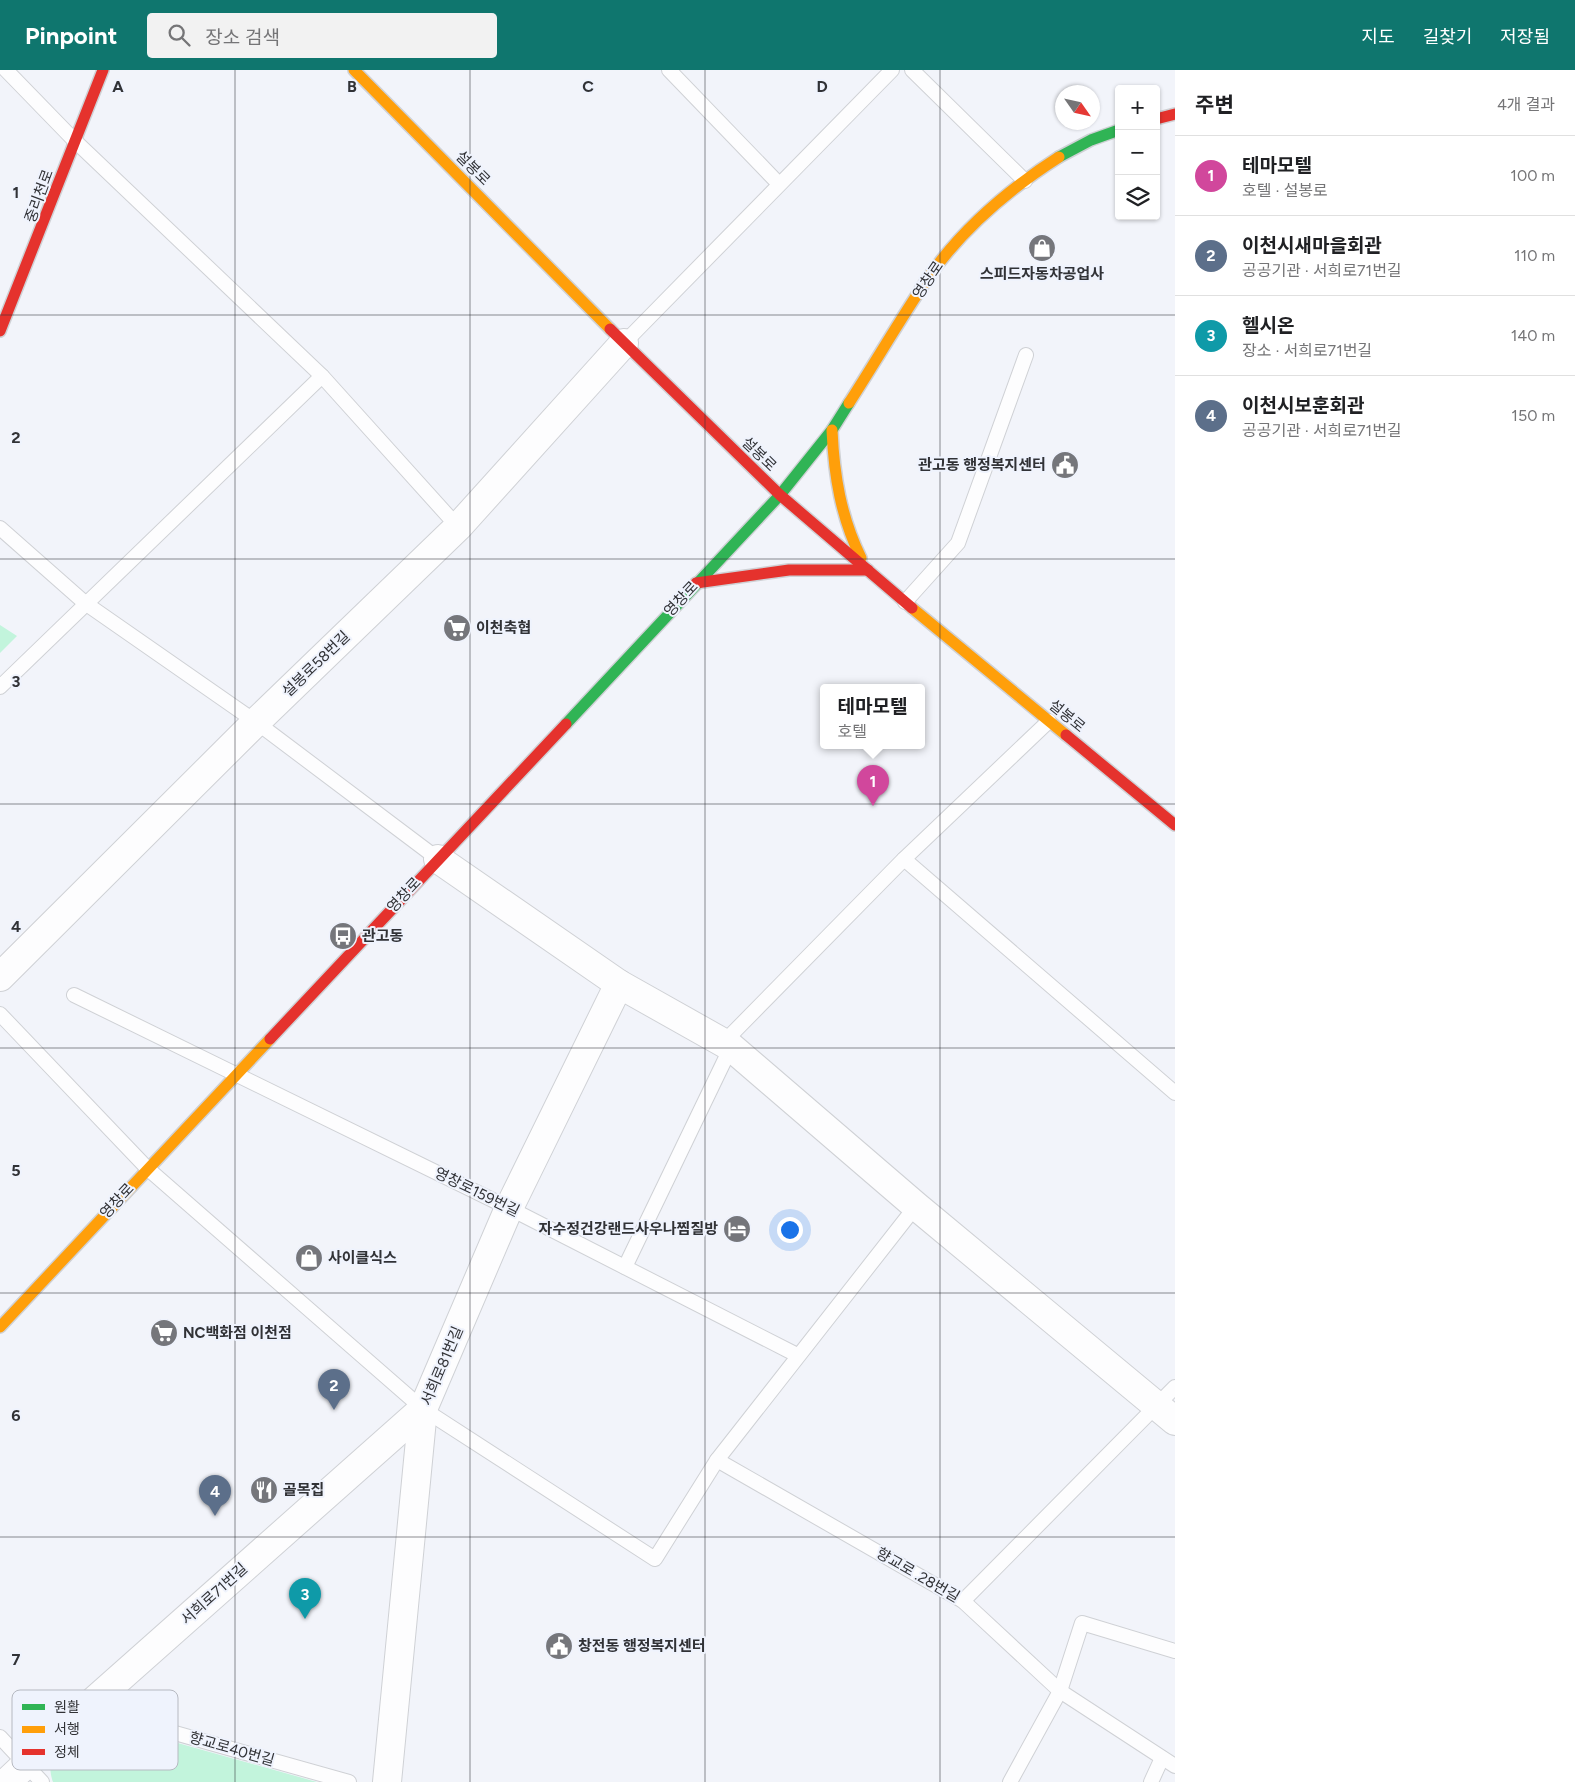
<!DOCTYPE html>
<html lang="ko">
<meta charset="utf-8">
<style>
:root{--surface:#fff;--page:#f2f2f2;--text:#202124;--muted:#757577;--line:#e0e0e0;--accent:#0f766e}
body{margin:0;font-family:Figtree,"Noto Sans KR",sans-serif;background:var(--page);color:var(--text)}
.controls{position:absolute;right:15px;top:15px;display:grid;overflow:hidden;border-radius:5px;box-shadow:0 1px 4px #0004}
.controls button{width:45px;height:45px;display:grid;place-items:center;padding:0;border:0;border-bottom:1px solid var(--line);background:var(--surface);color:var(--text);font:25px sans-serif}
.compass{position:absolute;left:1055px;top:15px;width:45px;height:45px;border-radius:50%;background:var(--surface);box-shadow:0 1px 4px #0004;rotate:124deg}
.you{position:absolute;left:789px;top:1159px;width:18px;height:18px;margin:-12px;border:4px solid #fff;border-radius:50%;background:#1a73e8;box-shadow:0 0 0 8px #1a73e833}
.badge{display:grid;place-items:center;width:32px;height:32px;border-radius:50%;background:var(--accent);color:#fff;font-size:16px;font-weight:700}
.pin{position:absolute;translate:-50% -41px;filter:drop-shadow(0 1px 2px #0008)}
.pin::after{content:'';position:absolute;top:26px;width:18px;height:15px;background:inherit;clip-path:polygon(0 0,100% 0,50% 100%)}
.popup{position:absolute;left:820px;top:614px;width:105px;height:65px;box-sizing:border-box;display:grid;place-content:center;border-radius:5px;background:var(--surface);filter:drop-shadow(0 1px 4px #0005);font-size:16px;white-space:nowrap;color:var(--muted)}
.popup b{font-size:19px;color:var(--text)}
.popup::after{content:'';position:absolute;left:50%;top:100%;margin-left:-10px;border:10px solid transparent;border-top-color:var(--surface)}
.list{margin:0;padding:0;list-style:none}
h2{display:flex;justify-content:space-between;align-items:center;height:65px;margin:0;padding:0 20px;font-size:21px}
h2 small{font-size:16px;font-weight:400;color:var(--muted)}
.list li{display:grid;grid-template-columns:32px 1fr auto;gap:15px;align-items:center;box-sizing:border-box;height:80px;padding:0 20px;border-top:1px solid var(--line)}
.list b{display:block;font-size:19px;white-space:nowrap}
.list p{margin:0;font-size:16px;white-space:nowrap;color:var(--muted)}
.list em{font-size:16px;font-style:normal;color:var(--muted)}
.icon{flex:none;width:28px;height:28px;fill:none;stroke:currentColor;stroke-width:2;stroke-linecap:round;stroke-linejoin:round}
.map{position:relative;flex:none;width:1175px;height:1712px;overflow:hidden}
header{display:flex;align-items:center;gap:30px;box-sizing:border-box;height:70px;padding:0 25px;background:var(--accent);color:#fff}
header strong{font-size:24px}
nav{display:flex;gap:28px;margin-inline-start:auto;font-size:18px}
.search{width:350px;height:45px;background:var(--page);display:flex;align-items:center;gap:12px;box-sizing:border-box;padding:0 18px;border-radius:5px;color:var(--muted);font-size:19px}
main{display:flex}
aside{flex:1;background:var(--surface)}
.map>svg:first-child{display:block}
</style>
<header>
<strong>Pinpoint</strong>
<div class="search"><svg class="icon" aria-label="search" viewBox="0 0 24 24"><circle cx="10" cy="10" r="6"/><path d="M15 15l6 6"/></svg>장소 검색</div>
<nav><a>지도</a><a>길찾기</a><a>저장됨</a></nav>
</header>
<main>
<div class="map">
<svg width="1175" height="1712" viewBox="0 0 1175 1712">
<rect width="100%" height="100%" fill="#f2f4fa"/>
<!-- green -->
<g fill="#c2f4dc">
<polygon points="0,555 17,566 0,583"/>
<path d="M100,1654H110L317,1712H53C41,1681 74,1660 100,1654Z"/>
</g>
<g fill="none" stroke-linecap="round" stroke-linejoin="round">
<!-- lane casing -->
<g stroke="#cfd1d5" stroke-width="16">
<g id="lane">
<polyline points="6,0 74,70 322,306 458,457"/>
<polyline points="669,0 779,114"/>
<polyline points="912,0 1025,111"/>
<polyline points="624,273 892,0"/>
<polyline points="0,458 85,533 256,652 438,789"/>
<polyline points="905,532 958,473 1026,285"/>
<polyline points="0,617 322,306"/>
<polyline points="904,789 1175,1023"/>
<polyline points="74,925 509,1138 797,1285"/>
<polyline points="0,944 147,1098 423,1339 655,1489 717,1390 916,1136"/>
<polyline points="723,973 904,789 1049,651"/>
<polyline points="625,1197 731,977"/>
<polyline points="717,1390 963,1531 1060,1621 1175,1696"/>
<polyline points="963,1531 1175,1317"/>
<polyline points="86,1638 349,1712"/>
<polyline points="0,1667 42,1712"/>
<polyline points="1010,1712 1060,1621 1082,1553 1175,1581"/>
<polyline points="1151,1712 1162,1688"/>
</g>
</g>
<!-- street casing -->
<g stroke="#cfd1d5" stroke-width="30">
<g id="street">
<polyline points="438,789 619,914 731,977 916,1136 1175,1351"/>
<polyline points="0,907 256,652 458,457 624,273"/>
<polyline points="7,1712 86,1638 423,1339"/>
<polyline points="387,1712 423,1339 509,1138 619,914"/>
</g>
</g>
<!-- fast casing -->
<g stroke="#cfd1d5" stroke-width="14">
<g id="fast">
<polyline points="1059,87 1091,70 1119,60"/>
<polyline points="566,654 780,425 832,360 849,333"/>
</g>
</g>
<!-- slow casing -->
<g stroke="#cfd1d5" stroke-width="14">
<g id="slow">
<polyline points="354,0 610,259"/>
<path d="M849,333C876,291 901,248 928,208C962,159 1009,119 1059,87"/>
<path d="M832,360C834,406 841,447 861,488"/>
<polyline points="912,538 1066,665"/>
<polyline points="0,1257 270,969"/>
</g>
</g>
<!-- jam casing -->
<g stroke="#cfd1d5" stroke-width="14">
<g id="jam">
<polyline points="1156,49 1175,44"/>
<polyline points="610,259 780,425 912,538"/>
<polyline points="0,261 103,0"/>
<polyline points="696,513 789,500 868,500"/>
<polyline points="1066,665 1175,755"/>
<polyline points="270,969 566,654"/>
</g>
</g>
<!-- lane -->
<use href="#lane" stroke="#fdfdfe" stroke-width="14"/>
<!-- street -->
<use href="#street" stroke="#fdfdfe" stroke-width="28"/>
<!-- fast -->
<use href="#fast" stroke="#30b455" stroke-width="11"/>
<!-- slow -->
<use href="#slow" stroke="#ff9f0a" stroke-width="11"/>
<!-- jam -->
<use href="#jam" stroke="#e5322d" stroke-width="11"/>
</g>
<!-- grid -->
<path fill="none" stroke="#313236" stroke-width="1" stroke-opacity="0.55" d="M235,0V1712M470,0V1712M705,0V1712M940,0V1712M0,245H1175M0,489H1175M0,734H1175M0,978H1175M0,1223H1175M0,1467H1175"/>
<!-- icons -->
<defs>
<g id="shop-disc" transform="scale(1.4375)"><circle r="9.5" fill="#75767b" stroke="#eff3fd"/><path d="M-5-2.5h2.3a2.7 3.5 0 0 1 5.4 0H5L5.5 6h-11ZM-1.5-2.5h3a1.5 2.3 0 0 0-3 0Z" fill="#fff"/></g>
<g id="civic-disc" transform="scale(1.4375)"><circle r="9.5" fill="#75767b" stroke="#eff3fd"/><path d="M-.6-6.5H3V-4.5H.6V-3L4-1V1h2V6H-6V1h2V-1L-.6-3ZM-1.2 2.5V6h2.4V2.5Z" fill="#fff"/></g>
<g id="supermarket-disc" transform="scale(1.4375)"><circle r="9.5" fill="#75767b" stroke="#eff3fd"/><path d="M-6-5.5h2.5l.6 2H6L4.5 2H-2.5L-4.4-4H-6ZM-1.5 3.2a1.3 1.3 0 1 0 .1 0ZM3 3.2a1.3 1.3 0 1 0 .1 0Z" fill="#fff"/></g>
<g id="bus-disc" transform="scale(1.4375)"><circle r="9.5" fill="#75767b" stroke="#eff3fd"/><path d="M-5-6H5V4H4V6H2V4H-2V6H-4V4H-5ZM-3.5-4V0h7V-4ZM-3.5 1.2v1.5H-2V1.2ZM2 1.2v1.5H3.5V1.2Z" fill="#fff"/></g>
<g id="hotel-disc" transform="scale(1.4375)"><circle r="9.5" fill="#75767b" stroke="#eff3fd"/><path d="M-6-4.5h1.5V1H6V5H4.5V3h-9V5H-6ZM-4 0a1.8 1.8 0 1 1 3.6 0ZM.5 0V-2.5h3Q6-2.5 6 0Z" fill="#fff"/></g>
<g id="restaurant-disc" transform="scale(1.4375)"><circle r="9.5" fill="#75767b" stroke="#eff3fd"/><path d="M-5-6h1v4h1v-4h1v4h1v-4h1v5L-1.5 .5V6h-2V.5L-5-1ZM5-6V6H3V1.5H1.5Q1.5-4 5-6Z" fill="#fff"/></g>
</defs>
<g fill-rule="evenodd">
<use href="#shop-disc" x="1042" y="178"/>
<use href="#civic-disc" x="1065" y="395"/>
<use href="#supermarket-disc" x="457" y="558"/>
<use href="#bus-disc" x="343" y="866"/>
<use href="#hotel-disc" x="737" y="1159"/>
<use href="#shop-disc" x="309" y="1188"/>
<use href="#supermarket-disc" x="164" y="1263"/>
<use href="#restaurant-disc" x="264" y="1420"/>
<use href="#civic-disc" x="559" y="1576"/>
</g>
<g text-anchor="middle" stroke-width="4" stroke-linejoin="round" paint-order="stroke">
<!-- street labels -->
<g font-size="15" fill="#313236" stroke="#eff3fd">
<text transform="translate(473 98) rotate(45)" y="5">설봉로</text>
<text transform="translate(39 126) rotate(-70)" y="5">중리천로</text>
<text transform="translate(928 210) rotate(-56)" y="5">영창로</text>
<text transform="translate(759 384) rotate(44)" y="5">설봉로</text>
<text transform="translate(681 529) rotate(-47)" y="5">영창로</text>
<text transform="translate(316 594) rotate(-44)" y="5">설봉로58번길</text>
<text transform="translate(1067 646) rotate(39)" y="5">설봉로</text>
<text transform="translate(404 825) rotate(-47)" y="5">영창로</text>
<text transform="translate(477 1122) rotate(26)" y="5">영창로159번길</text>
<text transform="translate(117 1131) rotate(-47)" y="5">영창로</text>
<text transform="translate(442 1296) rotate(-67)" y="5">서희로81번길</text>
<text transform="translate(918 1505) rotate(30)" y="5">향교로 .28번길</text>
<text transform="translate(214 1524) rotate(-42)" y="5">서희로71번길</text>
<text transform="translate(232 1679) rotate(16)" y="5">향교로40번길</text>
</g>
<!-- poi labels -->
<g font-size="15" font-weight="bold" fill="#313236" stroke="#eff3fd" text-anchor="start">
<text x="1042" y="209" text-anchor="middle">스피드자동차공업사</text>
<text x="1046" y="400" text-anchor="end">관고동 행정복지센터</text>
<text x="476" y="563">이천축협</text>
<text x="362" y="871">관고동</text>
<text x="718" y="1164" text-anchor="end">자수정건강랜드사우나찜질방</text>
<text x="328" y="1193">사이클식스</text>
<text x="183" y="1268">NC백화점 이천점</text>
<text x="283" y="1425">골목집</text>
<text x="578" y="1581">창전동 행정복지센터</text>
</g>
</g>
<!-- legend -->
<rect x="12" y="1620" width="166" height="80" rx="8" fill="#eff3fd" stroke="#b6b9c1" stroke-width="1"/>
<rect x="22" y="1634" width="23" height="6" fill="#30b455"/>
<rect x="22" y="1656" width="23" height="7" fill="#ff9f0a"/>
<rect x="22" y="1679" width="23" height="6" fill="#e5322d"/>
<g font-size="14" fill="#313236">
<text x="54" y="1642">원활</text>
<text x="54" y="1664">서행</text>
<text x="54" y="1687">정체</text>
</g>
<g font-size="16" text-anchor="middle" font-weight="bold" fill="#313236" stroke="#eff3fd" stroke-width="4" stroke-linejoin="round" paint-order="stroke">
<text x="118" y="22">A</text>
<text x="352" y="22">B</text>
<text x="588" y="22">C</text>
<text x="822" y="22">D</text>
<text x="16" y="128">1</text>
<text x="16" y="373">2</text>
<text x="16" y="617">3</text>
<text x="16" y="862">4</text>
<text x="16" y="1106">5</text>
<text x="16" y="1351">6</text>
<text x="16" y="1595">7</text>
</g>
</svg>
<div class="controls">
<button>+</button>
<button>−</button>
<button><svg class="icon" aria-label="layers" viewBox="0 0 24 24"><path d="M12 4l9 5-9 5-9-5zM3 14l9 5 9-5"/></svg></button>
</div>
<svg class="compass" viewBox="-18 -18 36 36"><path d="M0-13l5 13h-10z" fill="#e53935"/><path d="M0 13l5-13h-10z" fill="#757577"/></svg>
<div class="you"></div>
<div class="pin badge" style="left:873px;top:736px;background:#d1479c">1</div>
<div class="popup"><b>테마모텔</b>호텔</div>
<div class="pin badge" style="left:334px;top:1340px;background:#5c6f8a">2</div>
<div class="pin badge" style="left:305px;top:1549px;background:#0f9aa8">3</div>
<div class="pin badge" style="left:215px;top:1446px;background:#5c6f8a">4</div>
</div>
<aside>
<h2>주변<small>4개 결과</small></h2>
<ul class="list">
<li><span class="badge" style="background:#d1479c">1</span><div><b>테마모텔</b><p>호텔 · 설봉로</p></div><em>100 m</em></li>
<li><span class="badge" style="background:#5c6f8a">2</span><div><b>이천시새마을회관</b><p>공공기관 · 서희로71번길</p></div><em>110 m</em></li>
<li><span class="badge" style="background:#0f9aa8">3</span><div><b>헬시온</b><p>장소 · 서희로71번길</p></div><em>140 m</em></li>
<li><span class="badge" style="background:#5c6f8a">4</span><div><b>이천시보훈회관</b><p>공공기관 · 서희로71번길</p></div><em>150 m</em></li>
</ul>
</aside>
</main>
